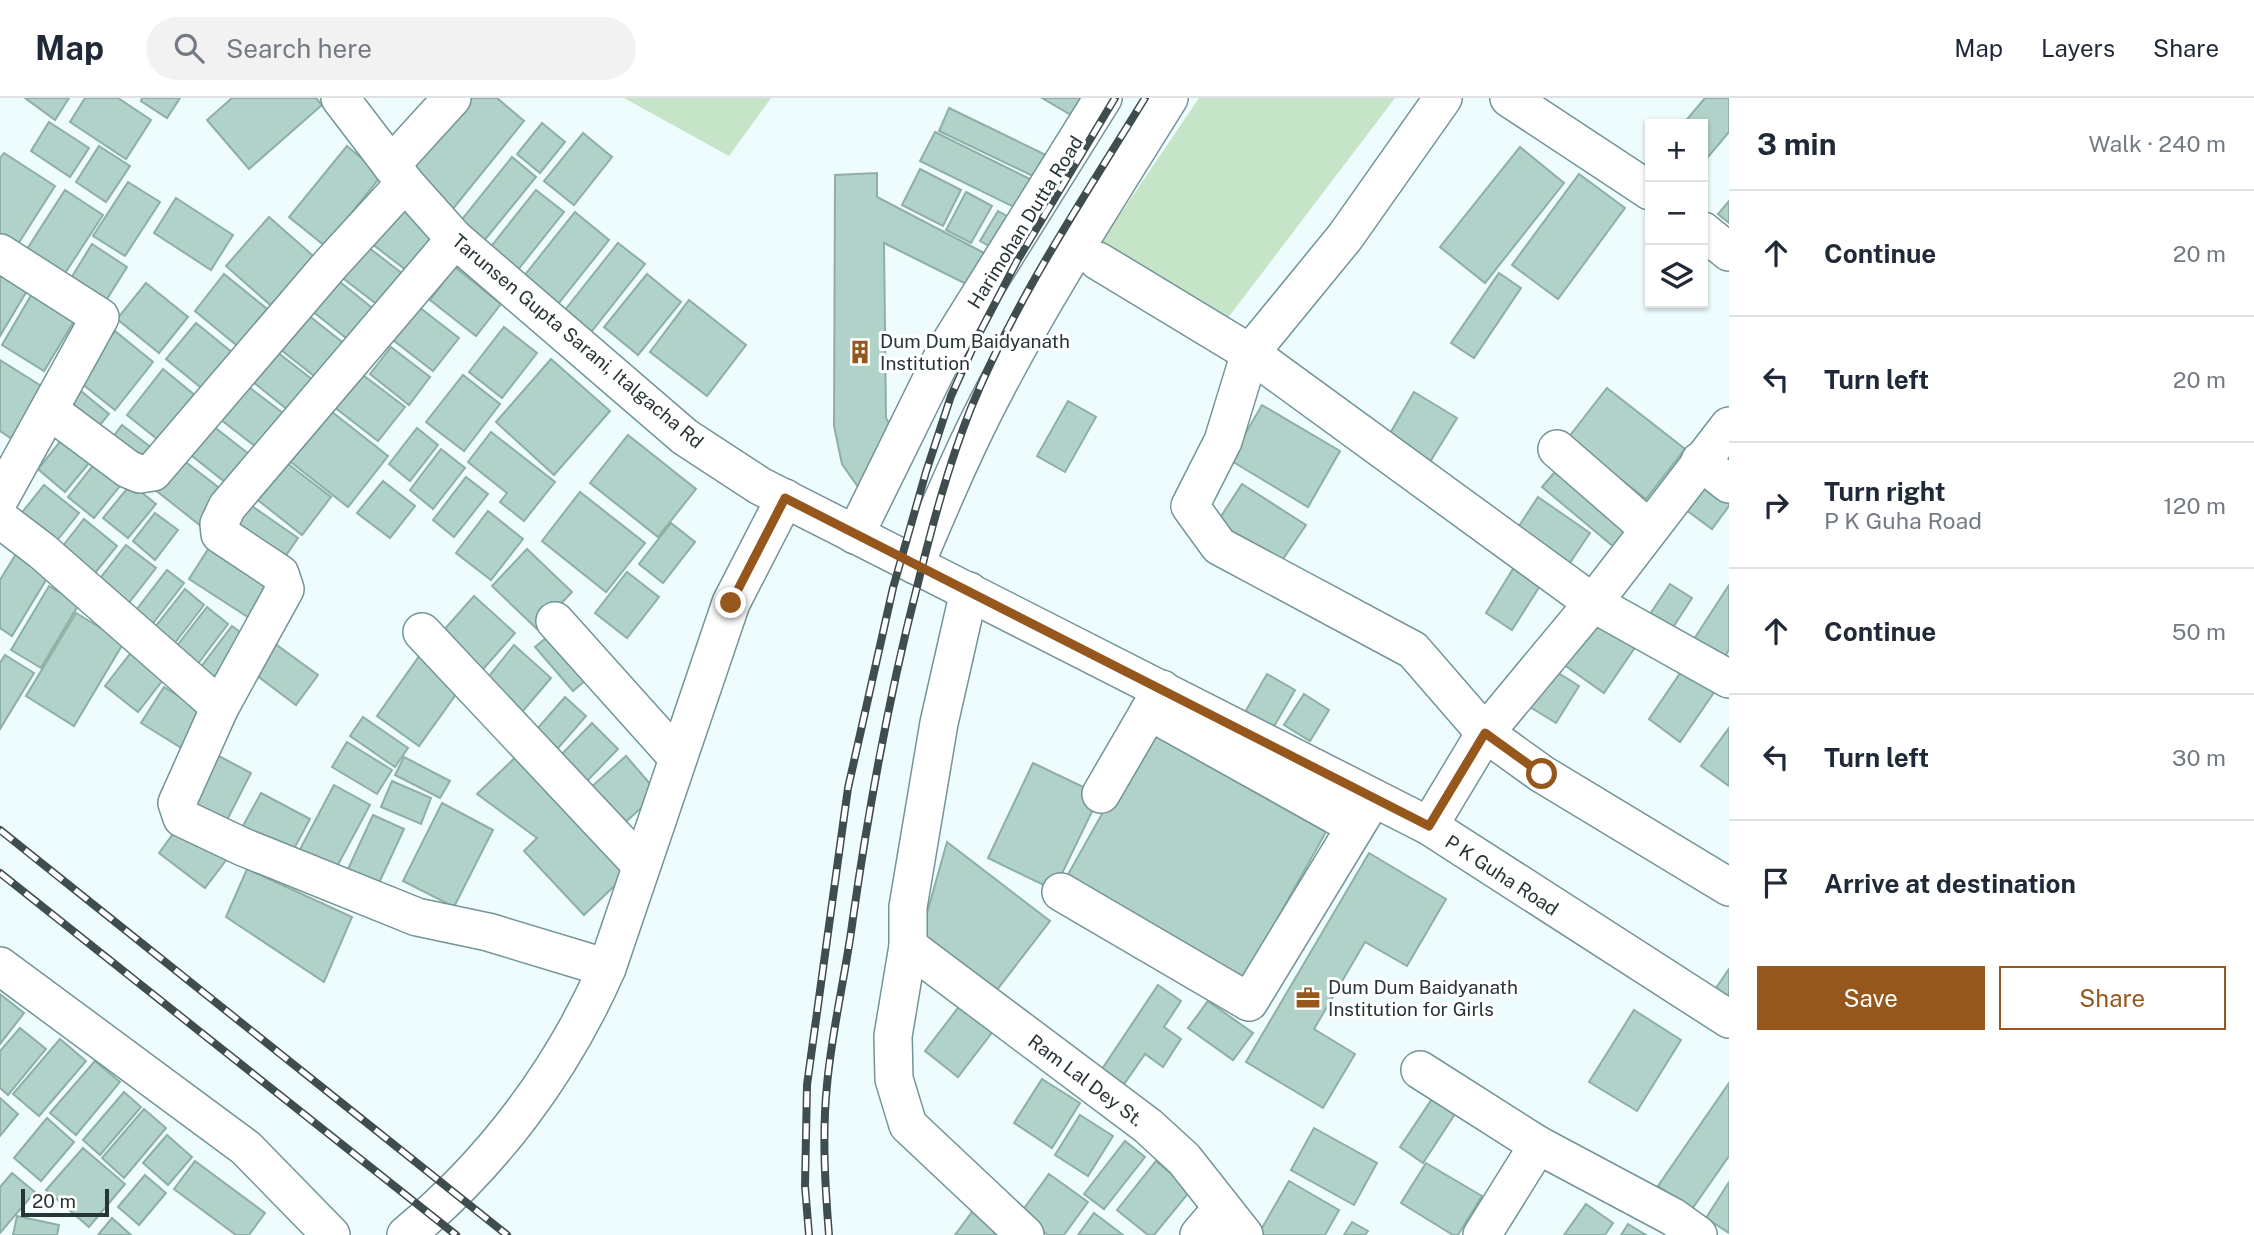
<!DOCTYPE html>
<meta charset="utf-8">
<style>
:root{--surface:#fff;--page:#f2f2f3;--text:#1f2937;--muted:#747a83;--line:#e0e1e3;--accent:#96571d}
body{margin:0;font-family:"Public Sans",sans-serif;background:var(--page);color:var(--text)}
.controls{position:absolute;right:21px;top:21px;display:grid;overflow:hidden;border-radius:0px;box-shadow:0 2px 5px #0004}
.controls button{width:63px;height:63px;display:grid;place-items:center;padding:0;border:0;border-bottom:2px solid var(--line);background:var(--surface);color:var(--text);font:35px sans-serif}
.scale{position:absolute;left:21px;bottom:18px;width:88px;box-sizing:border-box;padding-left:7px;border:4px solid #273537;border-top:0;font-size:19px;line-height:24px;white-space:nowrap;color:#273537;-webkit-text-stroke:5px #fff;paint-order:stroke}
.stop{position:absolute;width:21px;height:21px;margin:-16px;border:5px solid #96571d;border-radius:50%;background:#fff}
.stop.end{background:#96571d;border-color:#fff;box-shadow:0 2px 7px #0008}
.list{margin:0;padding:0;list-style:none}
h2{display:flex;justify-content:space-between;align-items:center;height:91px;margin:0;padding:0 28px;font-size:30px}
h2 small{font-size:23px;font-weight:400;color:var(--muted)}
.list li{display:grid;grid-template-columns:46px 1fr auto;gap:21px;align-items:center;box-sizing:border-box;height:126px;padding:0 28px;border-top:2px solid var(--line)}
.list b{display:block;font-size:26px;white-space:nowrap}
.list p{margin:0;font-size:23px;white-space:nowrap;color:var(--muted)}
.list em{font-size:23px;font-style:normal;color:var(--muted)}
.actions{display:flex;gap:14px;padding:21px 28px}
.actions a{flex:1;padding:16px 0;border:2px solid var(--accent);border-radius:0px;text-align:center;font-size:24px;color:var(--accent)}
.actions .main{background:var(--accent);color:#fff}
.icon{flex:none;width:38px;height:38px;fill:none;stroke:currentColor;stroke-width:2;stroke-linecap:round;stroke-linejoin:round}
.map{position:relative;flex:none;width:1729px;height:1137px;overflow:hidden}
header{display:flex;align-items:center;gap:42px;box-sizing:border-box;height:98px;padding:0 35px;background:var(--surface);border-bottom:2px solid var(--line)}
header strong{font-size:33px}
nav{display:flex;gap:38px;margin-inline-start:auto;font-size:24px}
.search{width:490px;height:63px;background:var(--page);display:flex;align-items:center;gap:18px;box-sizing:border-box;padding:0 24px;border-radius:38px;color:var(--muted);font-size:26px}
main{display:flex}
aside{flex:1;background:var(--surface)}
.map>svg:first-child{display:block}
</style>
<header>
<strong>Map</strong>
<div class="search"><svg class="icon" aria-label="search" viewBox="0 0 24 24"><circle cx="10" cy="10" r="6"/><path d="M15 15l6 6"/></svg>Search here</div>
<nav><a>Map</a><a>Layers</a><a>Share</a></nav>
</header>
<main>
<div class="map">
<svg width="1729" height="1137" viewBox="0 0 1729 1137">
<rect width="100%" height="100%" fill="#eefcfd"/>
<!-- green -->
<g fill="#c6e4c7">
<polygon points="624,0 771,0 729,58"/>
<polygon points="1199,0 1395,0 1221,229 1094,155"/>
</g>
<!-- building -->
<g fill="#b1d2c8" stroke="#8eafa5" stroke-width="2">
<polygon points="25,0 69,0 55,22"/>
<polygon points="85,0 118,0 151,22 126,61 70,24"/>
<polygon points="142,0 180,0 167,20 141,3"/>
<polygon points="232,0 316,0 322,7 249,71 207,22"/>
<polygon points="468,0 497,0 524,23 452,112 407,76"/>
<polygon points="1042,0 1095,0 1081,23"/>
<polygon points="1705,0 1729,0 1729,34 1703,65 1703,26 1683,26"/>
<polygon points="949,10 1050,59 1039,81 939,33"/>
<polygon points="49,24 89,50 70,79 31,53"/>
<polygon points="542,25 565,44 540,75 517,56"/>
<polygon points="935,34 1032,82 1018,111 920,63"/>
<polygon points="583,35 612,59 574,107 544,83"/>
<polygon points="99,48 130,68 106,104 76,84"/>
<polygon points="347,48 382,77 325,148 289,119"/>
<polygon points="1520,49 1564,85 1485,185 1440,149"/>
<polygon points="4,55 55,88 11,157 0,150 0,60"/>
<polygon points="512,59 536,79 483,144 459,125"/>
<polygon points="920,71 961,92 943,128 902,107"/>
<polygon points="877,75 877,99 988,157 970,188 884,145 886,320 894,333 863,396 842,366 834,328 835,77"/>
<polygon points="1579,76 1625,110 1558,201 1512,167"/>
<polygon points="128,84 160,104 125,158 93,138"/>
<polygon points="65,92 103,117 58,186 20,162"/>
<polygon points="536,92 564,114 517,173 489,151"/>
<polygon points="966,94 992,108 971,145 946,132"/>
<polygon points="176,100 233,137 211,172 154,135"/>
<polygon points="1729,103 1729,125 1718,116"/>
<polygon points="396,104 444,142 415,179 367,142"/>
<polygon points="998,113 1014,122 996,152 980,143"/>
<polygon points="575,114 609,142 554,211 520,183"/>
<polygon points="269,119 319,163 276,212 226,168"/>
<polygon points="618,145 645,166 584,243 557,222"/>
<polygon points="92,146 127,169 100,212 65,190"/>
<polygon points="364,146 412,183 387,214 340,178"/>
<polygon points="0,168 31,186 0,238"/>
<polygon points="455,169 501,206 476,238 430,202"/>
<polygon points="1499,175 1521,190 1474,260 1451,245"/>
<polygon points="224,176 276,218 246,255 195,213"/>
<polygon points="647,176 681,204 638,257 604,229"/>
<polygon points="335,180 381,217 356,248 311,212"/>
<polygon points="146,185 188,219 159,255 117,221"/>
<polygon points="36,189 79,215 44,273 2,247"/>
<polygon points="689,202 746,247 707,298 650,254"/>
<polygon points="419,209 459,240 433,273 393,242"/>
<polygon points="303,213 351,251 323,285 275,247"/>
<polygon points="196,225 239,260 210,297 166,261"/>
<polygon points="504,229 537,255 502,300 469,274"/>
<polygon points="115,233 153,264 115,312 76,281"/>
<polygon points="391,249 430,279 409,307 370,276"/>
<polygon points="272,250 318,286 294,317 248,280"/>
<polygon points="551,261 610,313 554,377 496,324"/>
<polygon points="0,262 43,289 12,341 0,333"/>
<polygon points="163,271 202,303 166,348 127,317"/>
<polygon points="359,274 405,309 378,343 333,308"/>
<polygon points="463,277 500,306 464,353 426,324"/>
<polygon points="237,280 292,322 265,356 211,314"/>
<polygon points="1607,290 1685,351 1646,401 1568,340"/>
<polygon points="81,293 109,316 90,339 62,316"/>
<polygon points="1414,294 1457,320 1427,369 1385,344"/>
<polygon points="1068,303 1096,319 1065,374 1037,358"/>
<polygon points="1262,307 1340,353 1308,409 1230,362"/>
<polygon points="327,310 388,358 348,409 287,361"/>
<polygon points="204,321 258,363 235,392 182,350"/>
<polygon points="122,327 157,354 141,374 107,347"/>
<polygon points="417,330 438,347 410,383 389,366"/>
<polygon points="491,334 555,384 524,423 500,404 507,395 468,364"/>
<polygon points="67,335 95,358 65,394 38,371"/>
<polygon points="628,337 696,391 658,439 590,385"/>
<polygon points="441,351 465,370 433,411 410,392"/>
<polygon points="174,355 231,399 206,432 149,387"/>
<polygon points="99,360 125,382 94,420 68,399"/>
<polygon points="283,362 331,399 302,437 254,399"/>
<polygon points="1561,367 1638,431 1620,454 1542,389"/>
<polygon points="1706,376 1729,393 1729,408 1712,431 1682,409"/>
<polygon points="466,379 488,396 454,439 433,422"/>
<polygon points="383,383 415,408 390,440 357,415"/>
<polygon points="131,386 156,406 128,440 103,420"/>
<polygon points="1242,386 1306,427 1277,470 1214,429"/>
<polygon points="44,387 79,415 55,445 20,417"/>
<polygon points="580,394 645,445 606,494 542,443"/>
<polygon points="1538,399 1590,435 1565,472 1513,437"/>
<polygon points="246,404 298,440 278,469 226,433"/>
<polygon points="488,413 523,441 491,482 456,455"/>
<polygon points="155,415 178,432 155,462 133,443"/>
<polygon points="84,421 117,448 95,475 62,449"/>
<polygon points="671,425 695,444 663,485 639,466"/>
<polygon points="214,442 276,482 251,521 189,481"/>
<polygon points="126,447 156,470 121,515 91,492"/>
<polygon points="527,451 572,494 537,531 492,488"/>
<polygon points="16,456 49,477 12,538 0,530 0,482"/>
<polygon points="1516,466 1543,483 1512,532 1486,515"/>
<polygon points="167,472 184,485 144,537 127,524"/>
<polygon points="627,474 659,499 627,540 595,515"/>
<polygon points="1670,486 1692,500 1666,540 1644,525"/>
<polygon points="1729,487 1729,552 1717,571 1687,552"/>
<polygon points="49,488 79,506 41,570 11,552"/>
<polygon points="185,491 204,507 168,554 148,538"/>
<polygon points="474,498 515,535 477,578 436,541"/>
<polygon points="207,509 228,526 191,575 169,558"/>
<polygon points="76,515 124,544 74,628 26,598"/>
<polygon points="1594,515 1638,545 1604,595 1560,564"/>
<polygon points="232,528 252,543 214,593 194,578"/>
<polygon points="555,533 593,576 573,593 535,549"/>
<polygon points="270,542 318,577 296,607 248,571"/>
<polygon points="514,547 551,580 517,620 482,587"/>
<polygon points="133,552 166,578 138,614 105,588"/>
<polygon points="5,557 34,575 0,631 0,565"/>
<polygon points="420,557 462,588 419,648 377,618"/>
<polygon points="1685,568 1717,590 1680,644 1649,621"/>
<polygon points="1549,569 1579,588 1556,625 1525,606"/>
<polygon points="1267,576 1295,592 1272,632 1244,616"/>
<polygon points="164,589 210,618 188,654 141,625"/>
<polygon points="1304,596 1329,612 1310,643 1284,627"/>
<polygon points="565,599 586,618 552,657 531,638"/>
<polygon points="363,619 408,650 395,669 350,638"/>
<polygon points="592,625 618,651 585,685 559,659"/>
<polygon points="1729,630 1729,688 1701,668"/>
<polygon points="1148,634 1326,734 1244,880 1066,780"/>
<polygon points="347,644 392,672 377,696 332,669"/>
<polygon points="215,656 251,675 225,726 188,707"/>
<polygon points="519,656 629,774 584,817 524,753 537,740 477,696"/>
<polygon points="626,658 658,695 621,728 589,691"/>
<polygon points="404,659 450,683 440,700 395,677"/>
<polygon points="1033,665 1100,697 1054,792 988,760"/>
<polygon points="392,683 431,700 421,726 381,709"/>
<polygon points="334,687 370,707 333,776 297,757"/>
<polygon points="261,695 310,721 288,762 239,735"/>
<polygon points="442,705 493,732 454,809 403,783"/>
<polygon points="373,717 404,731 379,785 348,771"/>
<polygon points="181,725 227,761 205,790 159,755"/>
<polygon points="947,744 1050,823 993,897 920,840"/>
<polygon points="1369,755 1446,801 1407,868 1365,844 1314,931 1355,956 1323,1010 1246,964"/>
<polygon points="247,771 352,819 324,884 226,819"/>
<polygon points="1729,871 1729,899 1716,890"/>
<polygon points="1158,887 1181,903 1164,929 1181,941 1163,969 1145,956 1120,992 1098,977"/>
<polygon points="0,896 24,915 0,946"/>
<polygon points="1208,903 1253,935 1233,962 1188,930"/>
<polygon points="961,906 994,932 958,979 925,953"/>
<polygon points="1634,912 1681,942 1637,1013 1589,984"/>
<polygon points="20,930 46,951 8,997 0,990 0,953"/>
<polygon points="60,941 86,963 39,1018 13,996"/>
<polygon points="95,963 120,984 76,1037 50,1015"/>
<polygon points="1042,981 1080,1005 1052,1050 1014,1025"/>
<polygon points="1729,985 1729,1058 1692,1111 1658,1088"/>
<polygon points="124,994 141,1009 100,1057 83,1042"/>
<polygon points="0,1000 18,1016 0,1038"/>
<polygon points="1432,1001 1455,1016 1423,1065 1400,1049"/>
<polygon points="144,1011 166,1030 124,1080 102,1060"/>
<polygon points="1080,1017 1113,1038 1088,1078 1055,1057"/>
<polygon points="47,1020 74,1044 41,1083 14,1060"/>
<polygon points="1314,1030 1377,1065 1354,1107 1291,1072"/>
<polygon points="167,1037 192,1059 168,1087 143,1065"/>
<polygon points="1125,1043 1145,1059 1104,1111 1084,1096"/>
<polygon points="83,1050 125,1086 89,1129 46,1092"/>
<polygon points="195,1063 265,1115 249,1137 236,1137 174,1091"/>
<polygon points="1156,1063 1191,1092 1154,1137 1148,1137 1117,1112"/>
<polygon points="1426,1065 1482,1098 1458,1137 1453,1137 1401,1105"/>
<polygon points="12,1075 35,1094 0,1135 0,1089"/>
<polygon points="1049,1076 1088,1104 1064,1137 1048,1137 1020,1116"/>
<polygon points="145,1077 166,1095 139,1127 118,1109"/>
<polygon points="1289,1083 1339,1112 1325,1137 1258,1137"/>
<polygon points="1729,1084 1729,1135 1706,1120"/>
<polygon points="1586,1106 1613,1125 1605,1137 1564,1137"/>
<polygon points="975,1110 1012,1137 955,1137"/>
<polygon points="1094,1115 1123,1137 1078,1137"/>
<polygon points="17,1118 59,1127 57,1137 13,1137"/>
<polygon points="112,1120 131,1137 98,1137"/>
<polygon points="1352,1124 1368,1133 1365,1137 1344,1137"/>
<polygon points="1628,1126 1646,1137 1621,1137"/>
</g>
<g fill="none" stroke-linecap="round" stroke-linejoin="round">
<!-- minor casing -->
<g stroke="#739498" stroke-width="40">
<g id="minor">
<polyline points="340,0 405,85 455,141 685,339 760,388 1429,728 1729,921"/>
<polyline points="1443,0 1345,139 1250,255 1223,343 1190,408 1219,448 1413,552 1485,635 1542,676 1729,789"/>
<polyline points="1509,0 1650,93"/>
<polyline points="391,67 452,0"/>
<polyline points="1703,133 1729,154"/>
<polyline points="0,155 100,219 0,400"/>
<polyline points="1098,163 1250,255 1593,505 1729,581"/>
<polyline points="49,312 128,371 140,376 153,374 330,167 405,85"/>
<polyline points="1557,351 1649,431"/>
<polyline points="1700,363 1729,386"/>
<polyline points="0,421 42,453 220,609 177,705 182,720 243,749 417,819 488,834 607,870"/>
<polyline points="855,437 947,250 1103,0"/>
<path d="M915,467C941,406 966,346 997,288C1049,189 1110,95 1169,0"/>
<polyline points="969,493 939,625 908,809 908,848 893,938 894,981 908,1027 1025,1137"/>
<polyline points="555,523 677,659"/>
<polyline points="422,534 641,767"/>
<polyline points="220,609 285,491 280,476 220,436 219,426 227,409 455,141"/>
<polyline points="1149,613 1355,728"/>
<polyline points="1101,696 1162,591"/>
<polyline points="1429,728 1485,635 1593,505 1729,328"/>
<polyline points="1061,794 1249,904 1373,700"/>
<polyline points="908,848 1148,1028 1184,1061 1244,1137"/>
<polyline points="0,868 246,1050 331,1137"/>
<polyline points="1420,972 1538,1047 1673,1119 1698,1137"/>
<path d="M406,1137C493,1065 562,973 607,870L731,505L785,400"/>
<polyline points="1199,1137 1222,1110"/>
<polyline points="1482,1137 1538,1047"/>
</g>
</g>
<!-- minor -->
<use href="#minor" stroke="#fff" stroke-width="37"/>
<!-- rail casing -->
<g stroke="#3f4d4f" stroke-width="8">
<g id="rail">
<polyline points="0,732 507,1137"/>
<polyline points="0,775 456,1137"/>
<polyline points="809,1137 805,1088 807,987 848,690 893,490 926,374 951,298 980,234 1017,163 1115,0"/>
<path d="M829,1137C825,1087 822,1036 827,987C832,931 846,875 853,820C869,708 889,598 917,489C932,428 948,368 971,310C1016,200 1083,101 1145,0"/>
</g>
</g>
<!-- rail -->
<use href="#rail" stroke="#fff" stroke-width="5" stroke-dasharray="16" stroke-linecap="butt"/>
</g>
<g fill="none" stroke-linecap="round" stroke-linejoin="round">
<!-- route -->
<polyline stroke="#96571d" stroke-width="9" points="731,505 785,400 1429,728 1485,635 1542,676"/>
</g>
<!-- icons -->
<defs>
<g id="building-bare" transform="scale(1.89)"><path d="M-4-6H4V6H1V3H-1V6H-4ZM-2.5-4.3h1.7v1.8h-1.7ZM.8-4.3h1.7v1.8H.8ZM-2.5-1h1.7V.8h-1.7ZM.8-1h1.7V.8H.8Z" fill="#96571d" stroke="#fff" stroke-width="2.5" paint-order="stroke"/></g>
<g id="office-bare" transform="scale(1.89)"><path d="M-6-3h4V-5.5h4V-3h4V5H-6ZM-1-4.5V-3h2v-1.5ZM-6 0V1H6V0Z" fill="#96571d" stroke="#fff" stroke-width="2.5" paint-order="stroke"/></g>
</defs>
<g fill-rule="evenodd">
<use href="#building-bare" x="860" y="254"/>
<use href="#office-bare" x="1308" y="900"/>
</g>
<g text-anchor="middle" stroke-width="6" stroke-linejoin="round" paint-order="stroke">
<!-- street labels -->
<g font-size="19" fill="#273537" stroke="#fff">
<text transform="translate(1025 124) rotate(-58)" y="7">Harimohan Dutta Road</text>
<text transform="translate(578 243) rotate(40)" y="7">Tarunsen Gupta Sarani, Italgacha Rd</text>
<text transform="translate(1502 777) rotate(33)" y="7">P K Guha Road</text>
<text transform="translate(1086 982) rotate(37)" y="7">Ram Lal Dey St.</text>
</g>
<!-- poi labels -->
<g font-size="19" fill="#273537" stroke="#fff" text-anchor="start">
<text x="880" y="250">Dum Dum Baidyanath<tspan x="880" dy="22">Institution</tspan></text>
<text x="1328" y="896">Dum Dum Baidyanath<tspan x="1328" dy="22">Institution for Girls</tspan></text>
</g>
</g>
</svg>
<div class="controls">
<button>+</button>
<button>−</button>
<button><svg class="icon" aria-label="layers" viewBox="0 0 24 24"><path d="M12 4l9 5-9 5-9-5zM3 14l9 5 9-5"/></svg></button>
</div>
<div class="scale">20 m</div>
<div class="stop" style="left:1542px;top:676px"></div>
<div class="stop end" style="left:731px;top:505px"></div>
</div>
<aside>
<h2>3 min<small>Walk · 240 m</small></h2>
<ul class="list">
<li><svg class="icon" aria-label="ahead" viewBox="0 0 24 24"><path d="M12 20V5M6 11l6-6 6 6"/></svg><div><b>Continue</b></div><em>20 m</em></li>
<li><svg class="icon" aria-label="left" viewBox="0 0 24 24"><path d="M17 20v-9H6M10 6l-5 5 5 5"/></svg><div><b>Turn left</b></div><em>20 m</em></li>
<li><svg class="icon" aria-label="right" viewBox="0 0 24 24"><path d="M7 20v-9h11M14 6l5 5-5 5"/></svg><div><b>Turn right</b><p>P K Guha Road</p></div><em>120 m</em></li>
<li><svg class="icon" aria-label="ahead" viewBox="0 0 24 24"><path d="M12 20V5M6 11l6-6 6 6"/></svg><div><b>Continue</b></div><em>50 m</em></li>
<li><svg class="icon" aria-label="left" viewBox="0 0 24 24"><path d="M17 20v-9H6M10 6l-5 5 5 5"/></svg><div><b>Turn left</b></div><em>30 m</em></li>
<li><svg class="icon" aria-label="arrive" viewBox="0 0 24 24"><path d="M6 21V4h12l-3 4 3 4H6"/></svg><div><b>Arrive at destination</b></div></li>
</ul>
<div class="actions"><a class="main">Save</a><a>Share</a></div>
</aside>
</main>
